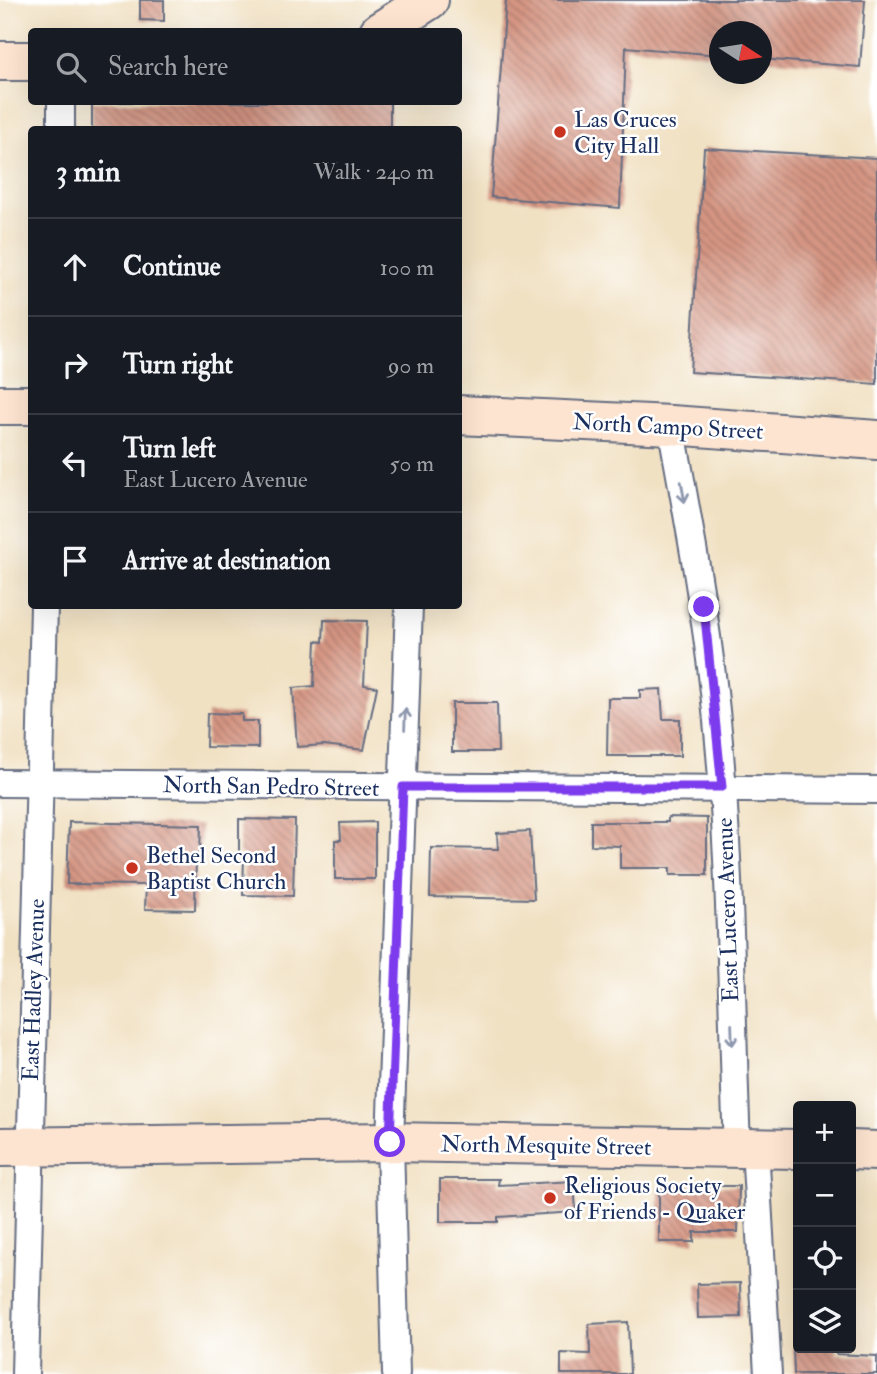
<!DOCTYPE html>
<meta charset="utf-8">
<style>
:root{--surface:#171b24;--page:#242831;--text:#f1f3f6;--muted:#9ea1a6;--line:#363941}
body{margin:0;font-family:"IM FELL Double Pica",serif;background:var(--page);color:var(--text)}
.controls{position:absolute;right:21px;bottom:21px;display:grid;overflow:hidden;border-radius:7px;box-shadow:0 7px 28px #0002}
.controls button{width:63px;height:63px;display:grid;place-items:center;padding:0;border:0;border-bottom:2px solid var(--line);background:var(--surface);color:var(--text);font:35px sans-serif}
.compass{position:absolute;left:709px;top:21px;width:63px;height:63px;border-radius:50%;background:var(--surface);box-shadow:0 7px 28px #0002;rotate:102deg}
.stop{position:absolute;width:21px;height:21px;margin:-16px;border:5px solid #7c3aed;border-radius:50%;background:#fff}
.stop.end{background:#7c3aed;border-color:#fff;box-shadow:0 2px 7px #0008}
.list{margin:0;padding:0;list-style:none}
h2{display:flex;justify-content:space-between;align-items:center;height:91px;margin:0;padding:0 28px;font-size:30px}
h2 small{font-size:23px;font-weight:400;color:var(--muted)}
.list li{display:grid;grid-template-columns:46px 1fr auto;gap:21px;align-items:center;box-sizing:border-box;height:98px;padding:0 28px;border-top:2px solid var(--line)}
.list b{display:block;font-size:26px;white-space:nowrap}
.list p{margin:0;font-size:23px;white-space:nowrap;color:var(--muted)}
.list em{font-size:23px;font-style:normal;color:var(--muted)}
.icon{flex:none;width:38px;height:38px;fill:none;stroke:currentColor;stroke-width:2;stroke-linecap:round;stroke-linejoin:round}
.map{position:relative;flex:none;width:877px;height:1374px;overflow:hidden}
.search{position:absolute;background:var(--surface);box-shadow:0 7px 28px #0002;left:28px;top:28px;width:434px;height:77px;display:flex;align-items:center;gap:18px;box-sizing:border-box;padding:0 24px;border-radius:7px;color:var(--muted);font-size:26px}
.panel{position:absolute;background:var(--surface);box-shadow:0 7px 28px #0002;left:28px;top:126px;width:434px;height:483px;border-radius:7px}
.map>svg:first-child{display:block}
</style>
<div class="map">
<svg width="877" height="1374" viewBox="0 0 877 1374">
<defs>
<pattern id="building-back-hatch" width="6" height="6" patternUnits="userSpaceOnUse" patternTransform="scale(1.75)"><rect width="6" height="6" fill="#d59582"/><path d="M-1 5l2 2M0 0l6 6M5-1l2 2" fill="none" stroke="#ac7a6e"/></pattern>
</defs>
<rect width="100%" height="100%" fill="#fff"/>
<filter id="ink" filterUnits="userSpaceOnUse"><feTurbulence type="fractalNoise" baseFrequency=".0143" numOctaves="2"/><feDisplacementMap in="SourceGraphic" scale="14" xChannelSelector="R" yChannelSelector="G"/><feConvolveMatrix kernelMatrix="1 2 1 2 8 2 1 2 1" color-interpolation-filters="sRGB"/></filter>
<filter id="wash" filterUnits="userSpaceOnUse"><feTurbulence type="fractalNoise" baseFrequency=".00686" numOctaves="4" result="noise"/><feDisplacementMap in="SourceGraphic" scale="28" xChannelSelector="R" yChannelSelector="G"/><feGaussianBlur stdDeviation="1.57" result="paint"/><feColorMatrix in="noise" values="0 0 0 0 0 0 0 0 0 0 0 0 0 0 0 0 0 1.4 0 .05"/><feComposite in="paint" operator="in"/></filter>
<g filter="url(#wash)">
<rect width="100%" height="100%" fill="#f1e1c3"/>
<g id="blocks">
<!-- building -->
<g fill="url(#building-back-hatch)">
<polygon points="140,0 164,0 164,21 140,20"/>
<polygon points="506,0 865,0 860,67 761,59 761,32 719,32 719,55 626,47 620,208 491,197"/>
<rect x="92" y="102" width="298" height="28"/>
<polygon points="704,148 877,158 877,384 690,372"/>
<polygon points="324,620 367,621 364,685 377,687 364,750 324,745 297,747 293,688 314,686 316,641 323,642"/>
<polygon points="661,689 663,719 680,719 680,756 607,756 608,698 640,698 640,690"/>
<polygon points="452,703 497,703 498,752 452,752"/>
<polygon points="207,713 242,714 242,721 258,721 258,748 206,747"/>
<polygon points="668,817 707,818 707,875 670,875 670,868 620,868 620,846 591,845 591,822 668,822"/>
<polygon points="239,819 295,820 293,896 243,895 244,855 239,854"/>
<polygon points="69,822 201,825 200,853 196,853 195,910 145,909 146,885 67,884"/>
<polygon points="375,822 375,879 335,879 335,840 341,840 340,823"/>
<polygon points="530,831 534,899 430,897 431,848 498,849 497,833"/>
<polygon points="440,1179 499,1179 498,1185 574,1181 576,1212 498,1217 498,1222 440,1222"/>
<polygon points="659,1186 739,1186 738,1232 694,1232 694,1242 659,1242"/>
<polygon points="740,1283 741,1317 698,1318 697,1284"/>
<polygon points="628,1322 630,1374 561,1374 561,1353 590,1354 589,1324"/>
<polygon points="793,1348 836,1348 836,1354 877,1356 877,1374 794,1374"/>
</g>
</g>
</g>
<g filter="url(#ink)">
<use href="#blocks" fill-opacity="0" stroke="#666d81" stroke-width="2"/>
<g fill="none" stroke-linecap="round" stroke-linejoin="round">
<!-- street casing -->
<g stroke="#666d81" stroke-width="30">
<g id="street">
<polyline points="61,130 61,102"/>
<path d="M671,425C687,514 704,602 714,692C731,843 731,996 737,1148"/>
<polyline points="0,783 877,790"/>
<polyline points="755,1147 768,1374"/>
<polyline points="25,1374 44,606"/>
<polyline points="396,1374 390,1142 409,606"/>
</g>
</g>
<!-- secondary casing -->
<g stroke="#666d81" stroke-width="42">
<g id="secondary">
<polyline points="379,32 429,0"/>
<polyline points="0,61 32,61"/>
<polyline points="0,405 32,405"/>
<polyline points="458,415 671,425 877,440"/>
<polyline points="0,1147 390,1142 798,1149"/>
<polyline points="851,1150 877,1151"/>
</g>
</g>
<!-- street -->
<use href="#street" stroke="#fff" stroke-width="26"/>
<!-- secondary -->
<use href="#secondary" stroke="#fde4d0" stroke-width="38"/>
</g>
<!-- one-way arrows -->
<defs><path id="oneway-shaft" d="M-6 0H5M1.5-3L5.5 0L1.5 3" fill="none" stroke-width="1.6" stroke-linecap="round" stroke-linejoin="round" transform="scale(1.75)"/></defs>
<g stroke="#8d97ae">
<use href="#oneway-shaft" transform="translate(683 492) rotate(80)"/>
<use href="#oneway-shaft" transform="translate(405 719) rotate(-88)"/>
<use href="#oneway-shaft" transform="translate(732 1035) rotate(88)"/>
</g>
</g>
<g fill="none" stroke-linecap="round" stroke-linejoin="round" filter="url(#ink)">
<!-- route -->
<polyline stroke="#7c3aed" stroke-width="9" points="390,1142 403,787 722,787 704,607"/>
</g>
<!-- markers -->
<g fill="#c8321e" stroke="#fff" stroke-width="2.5">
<circle cx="560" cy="132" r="7"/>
<circle cx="132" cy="868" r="7"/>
<circle cx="550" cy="1198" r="7"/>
</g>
<g text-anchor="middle" stroke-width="5" stroke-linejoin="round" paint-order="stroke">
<!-- poi labels -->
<g font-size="23" fill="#1b2f5e" stroke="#fff" text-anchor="start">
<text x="574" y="127">Las Cruces<tspan x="574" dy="26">City Hall</tspan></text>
<text x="146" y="863">Bethel Second<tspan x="146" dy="26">Baptist Church</tspan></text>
<text x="564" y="1193">Religious Society<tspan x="564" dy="26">of Friends - Quaker</tspan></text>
</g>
<!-- street labels -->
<g font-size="23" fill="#1b2f5e" stroke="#fff">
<text transform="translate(668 426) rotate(3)" y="8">North Campo Street</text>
<text transform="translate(271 786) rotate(1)" y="8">North San Pedro Street</text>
<text transform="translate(727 910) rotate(-92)" y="8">East Lucero Avenue</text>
<text transform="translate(33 990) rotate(-88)" y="8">East Hadley Avenue</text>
<text transform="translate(546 1145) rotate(1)" y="8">North Mesquite Street</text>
</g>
</g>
</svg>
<div class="controls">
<button>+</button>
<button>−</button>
<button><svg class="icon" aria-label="locate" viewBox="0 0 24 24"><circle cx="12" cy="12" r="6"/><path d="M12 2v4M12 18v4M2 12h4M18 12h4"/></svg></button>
<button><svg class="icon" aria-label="layers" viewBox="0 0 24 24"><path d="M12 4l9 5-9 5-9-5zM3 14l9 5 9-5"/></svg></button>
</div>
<svg class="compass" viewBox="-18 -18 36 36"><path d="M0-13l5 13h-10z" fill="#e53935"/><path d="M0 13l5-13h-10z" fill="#9ea1a6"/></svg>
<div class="stop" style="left:390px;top:1142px"></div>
<div class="stop end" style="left:704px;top:607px"></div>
<div class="search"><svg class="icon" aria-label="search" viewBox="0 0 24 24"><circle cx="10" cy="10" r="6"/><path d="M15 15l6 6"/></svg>Search here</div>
<section class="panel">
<h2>3 min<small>Walk · 240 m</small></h2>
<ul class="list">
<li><svg class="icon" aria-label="ahead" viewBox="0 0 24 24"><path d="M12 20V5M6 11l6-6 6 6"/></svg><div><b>Continue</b></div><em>100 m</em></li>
<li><svg class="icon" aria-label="right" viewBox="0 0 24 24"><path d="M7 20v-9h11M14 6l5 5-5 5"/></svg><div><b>Turn right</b></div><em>90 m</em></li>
<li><svg class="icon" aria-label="left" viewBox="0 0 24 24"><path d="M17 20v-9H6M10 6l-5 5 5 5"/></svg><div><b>Turn left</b><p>East Lucero Avenue</p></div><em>50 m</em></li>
<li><svg class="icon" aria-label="arrive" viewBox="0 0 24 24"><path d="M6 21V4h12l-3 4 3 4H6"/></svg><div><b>Arrive at destination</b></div></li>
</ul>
</section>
</div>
